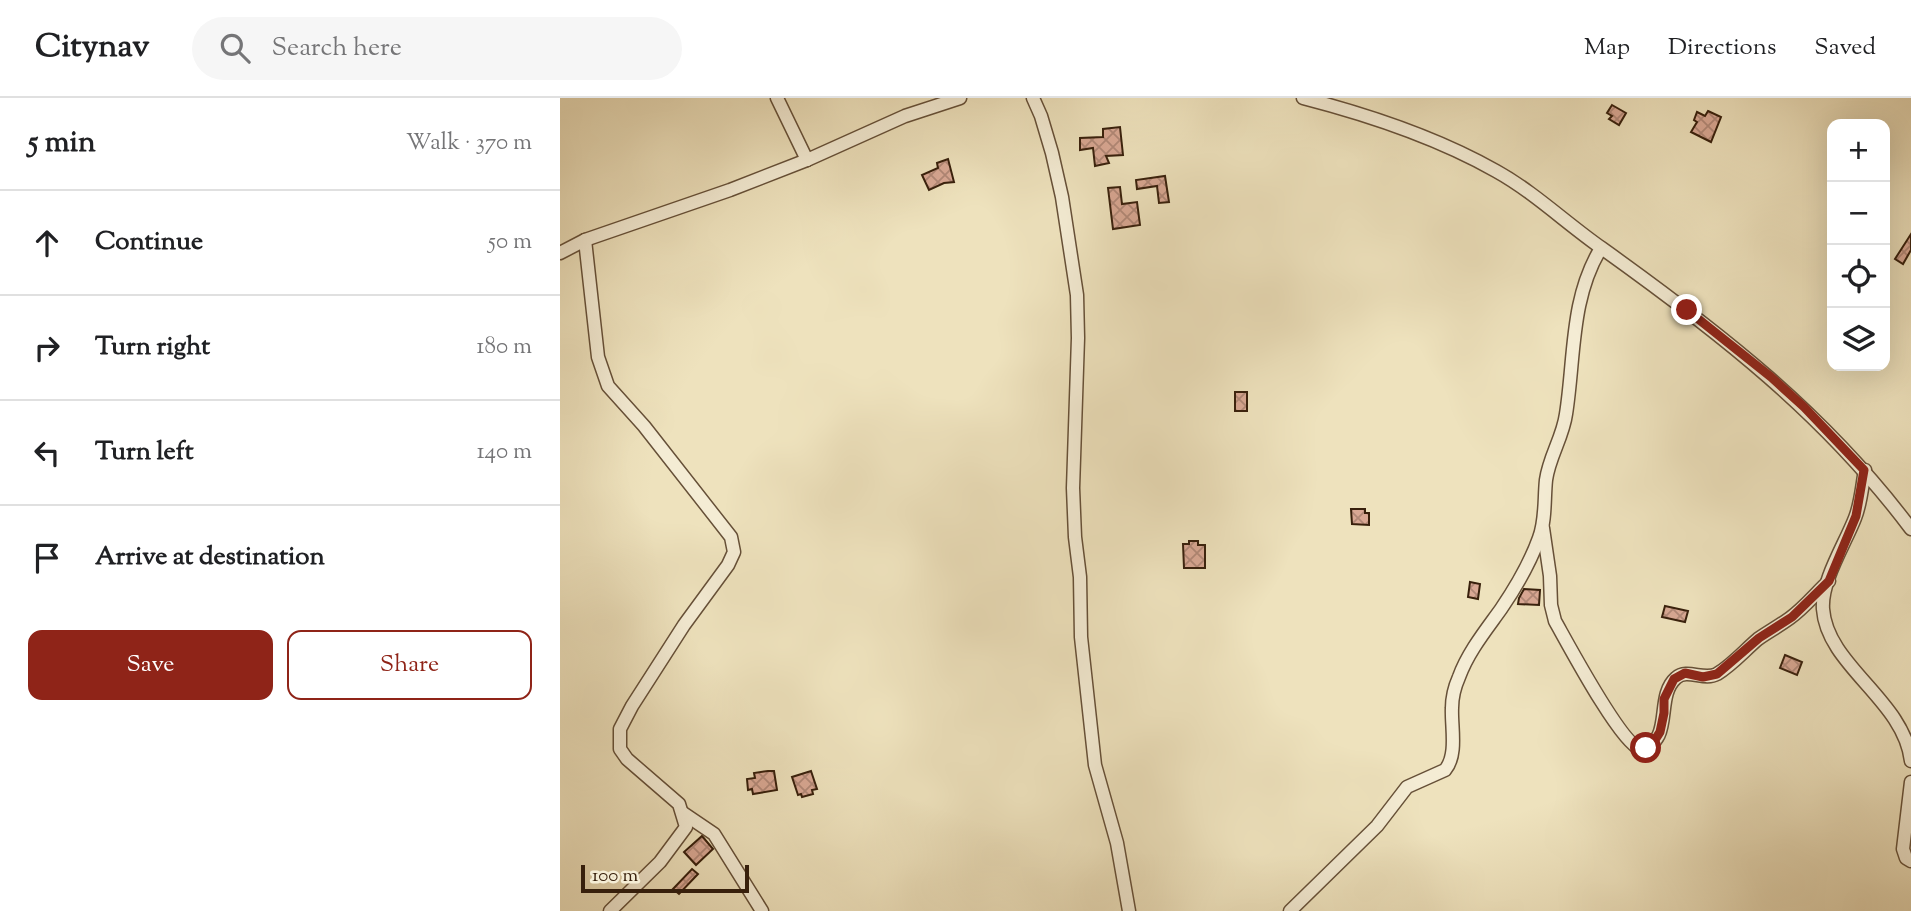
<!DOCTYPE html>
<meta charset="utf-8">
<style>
:root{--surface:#fff;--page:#f6f6f6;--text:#202124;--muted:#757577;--line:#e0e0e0;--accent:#8f2418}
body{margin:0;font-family:"Sorts Mill Goudy",serif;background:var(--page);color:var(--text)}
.controls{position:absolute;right:21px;top:21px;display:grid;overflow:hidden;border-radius:14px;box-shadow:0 7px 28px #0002}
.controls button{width:63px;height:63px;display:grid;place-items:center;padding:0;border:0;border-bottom:2px solid var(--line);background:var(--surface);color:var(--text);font:35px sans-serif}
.scale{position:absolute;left:21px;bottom:18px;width:168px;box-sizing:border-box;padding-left:7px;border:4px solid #38200c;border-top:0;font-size:19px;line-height:24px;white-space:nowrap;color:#38200c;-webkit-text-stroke:5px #f4ecd4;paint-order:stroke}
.stop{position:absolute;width:21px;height:21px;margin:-16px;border:5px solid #8f2418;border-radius:50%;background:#fff}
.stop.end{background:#8f2418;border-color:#fff;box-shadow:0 2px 7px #0008}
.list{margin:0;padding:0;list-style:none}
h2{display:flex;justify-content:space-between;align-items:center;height:91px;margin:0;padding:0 28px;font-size:30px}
h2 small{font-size:23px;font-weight:400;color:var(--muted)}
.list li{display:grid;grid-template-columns:46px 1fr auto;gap:21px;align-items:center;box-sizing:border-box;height:105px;padding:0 28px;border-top:2px solid var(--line)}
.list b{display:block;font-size:26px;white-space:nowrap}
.list em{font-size:23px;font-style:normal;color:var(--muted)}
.actions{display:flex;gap:14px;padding:21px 28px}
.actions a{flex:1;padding:16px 0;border:2px solid var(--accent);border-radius:14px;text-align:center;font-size:24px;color:var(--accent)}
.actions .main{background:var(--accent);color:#fff}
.icon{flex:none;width:38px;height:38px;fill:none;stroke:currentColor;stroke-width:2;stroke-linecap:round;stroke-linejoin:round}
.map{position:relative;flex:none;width:1351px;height:813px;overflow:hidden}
header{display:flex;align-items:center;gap:42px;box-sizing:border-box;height:98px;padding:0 35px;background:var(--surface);border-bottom:2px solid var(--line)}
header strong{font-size:33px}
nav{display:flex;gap:38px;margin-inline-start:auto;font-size:24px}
.search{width:490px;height:63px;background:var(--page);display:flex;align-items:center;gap:18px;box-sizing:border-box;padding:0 24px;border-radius:38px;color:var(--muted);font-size:26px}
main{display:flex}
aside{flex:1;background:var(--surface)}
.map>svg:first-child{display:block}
</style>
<header>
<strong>Citynav</strong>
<div class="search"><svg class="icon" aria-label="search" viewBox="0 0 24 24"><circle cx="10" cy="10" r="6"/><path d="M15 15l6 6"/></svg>Search here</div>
<nav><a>Map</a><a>Directions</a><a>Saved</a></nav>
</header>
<main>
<aside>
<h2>5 min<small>Walk · 370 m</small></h2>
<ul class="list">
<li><svg class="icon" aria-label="ahead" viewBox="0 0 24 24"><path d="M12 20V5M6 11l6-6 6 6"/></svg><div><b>Continue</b></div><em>50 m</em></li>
<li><svg class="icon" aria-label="right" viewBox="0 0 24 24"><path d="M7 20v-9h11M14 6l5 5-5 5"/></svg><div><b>Turn right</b></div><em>180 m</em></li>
<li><svg class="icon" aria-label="left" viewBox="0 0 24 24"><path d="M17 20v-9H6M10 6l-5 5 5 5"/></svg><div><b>Turn left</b></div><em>140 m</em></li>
<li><svg class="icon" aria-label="arrive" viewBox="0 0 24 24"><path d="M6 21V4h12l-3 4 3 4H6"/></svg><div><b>Arrive at destination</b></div></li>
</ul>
<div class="actions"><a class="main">Save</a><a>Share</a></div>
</aside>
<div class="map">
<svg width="1351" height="813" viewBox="0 0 1351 813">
<defs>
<pattern id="building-cross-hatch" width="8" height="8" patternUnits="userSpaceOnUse" patternTransform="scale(1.75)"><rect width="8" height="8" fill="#d9a894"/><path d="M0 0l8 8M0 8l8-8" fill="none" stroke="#b18877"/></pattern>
</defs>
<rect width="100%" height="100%" fill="#eee2bd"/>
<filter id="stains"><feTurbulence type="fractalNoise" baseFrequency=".00286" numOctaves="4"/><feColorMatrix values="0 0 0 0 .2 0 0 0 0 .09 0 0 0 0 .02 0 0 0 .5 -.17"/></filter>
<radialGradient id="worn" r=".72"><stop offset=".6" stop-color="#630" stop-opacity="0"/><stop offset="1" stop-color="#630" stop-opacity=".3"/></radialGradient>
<!-- building -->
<g fill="url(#building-cross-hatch)" stroke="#38200c" stroke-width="2">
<polygon points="1052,7 1066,15 1059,27 1049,21 1052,18 1047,15"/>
<polygon points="1148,13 1161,19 1151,44 1131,34 1137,24 1134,22 1137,14 1145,18"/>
<polygon points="560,29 563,57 546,58 549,65 535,68 533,50 520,52 520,40 543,39 543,31"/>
<polygon points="388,61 394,84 384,85 369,92 362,77 378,70 377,65"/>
<polygon points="605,78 609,104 599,105 597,88 577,91 576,82"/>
<polygon points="560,89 562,106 577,104 580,127 553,131 548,90"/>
<polygon points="1351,136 1351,152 1343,166 1335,161"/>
<rect x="675" y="294" width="12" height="19"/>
<polygon points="791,411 805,411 805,415 809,415 809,427 792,426"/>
<polygon points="629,443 638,443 638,447 645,447 645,470 624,470 623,446 629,446"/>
<polygon points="910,484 920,486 918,501 908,499"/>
<polygon points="964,491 980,492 979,507 958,506 959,500"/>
<polygon points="1105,508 1128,513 1125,524 1102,519"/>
<polygon points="1225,557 1242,564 1237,577 1220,570"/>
<polygon points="208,673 214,673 217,692 193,696 192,691 188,692 187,681 195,680 194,675"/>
<polygon points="251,673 257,691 252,692 253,696 242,699 241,696 238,697 232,679"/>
<polygon points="142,738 153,751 136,767 124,754"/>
<polygon points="132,771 138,776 119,796 113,791"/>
</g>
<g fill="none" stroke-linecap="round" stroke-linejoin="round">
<!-- minor casing -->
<g stroke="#665038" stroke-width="15">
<g id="minor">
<polyline points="217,0 247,62"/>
<polyline points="473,0 481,18 492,55 502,99 517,197 518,240 513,390 515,439 520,479 521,539 535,667 557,745 569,813"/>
<path d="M743,0C809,17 876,39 936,73C974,94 1007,126 1043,151C1159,234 1265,316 1351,431"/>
<polyline points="25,142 38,259 48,288 84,328 171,439 174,454 168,467 124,527 72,608 60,631 60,651 67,661 119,706 126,729 100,764 50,813"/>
<polyline points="0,155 25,142 170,92 247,62 345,18 400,0"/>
<path d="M1305,372C1302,388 1301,405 1295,420C1285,446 1261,483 1263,511C1267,568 1344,602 1351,663"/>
<path d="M983,430L990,478L991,507L995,523C1008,546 1060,644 1080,651C1115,644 1094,599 1116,580C1127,570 1144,583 1157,576C1172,567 1185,552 1198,541C1208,534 1219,528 1230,520C1244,510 1256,495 1269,483"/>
<polyline points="1351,684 1343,751 1346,760 1351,763"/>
<polyline points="123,715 154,736 202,813"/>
<path d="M730,813L817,728L847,689L885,672C898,657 891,628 892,610C892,599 895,588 899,579C908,554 926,532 941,511C956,489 970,465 979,440C986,422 984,401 986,382C989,359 1003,339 1006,316C1015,259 1010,201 1041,150"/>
</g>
</g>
<!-- minor -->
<use href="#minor" stroke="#f4ecd4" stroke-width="12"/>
</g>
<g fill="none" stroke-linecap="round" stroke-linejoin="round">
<!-- route -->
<polyline stroke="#8f2418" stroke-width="9" points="1086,650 1093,645 1100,634 1104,615 1104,601 1114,581 1125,575 1143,579 1157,576 1199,540 1232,519 1269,483 1296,418 1304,372 1244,309 1211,279 1127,212"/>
</g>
<rect width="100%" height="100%" filter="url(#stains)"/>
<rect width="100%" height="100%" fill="url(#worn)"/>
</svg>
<div class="controls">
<button>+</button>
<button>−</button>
<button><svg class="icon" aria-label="locate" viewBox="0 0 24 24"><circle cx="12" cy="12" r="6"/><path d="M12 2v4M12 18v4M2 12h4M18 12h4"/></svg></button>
<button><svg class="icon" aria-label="layers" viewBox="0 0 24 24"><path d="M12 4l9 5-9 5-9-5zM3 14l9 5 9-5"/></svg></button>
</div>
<div class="scale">100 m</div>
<div class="stop" style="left:1086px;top:650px"></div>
<div class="stop end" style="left:1127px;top:212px"></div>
</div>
</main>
